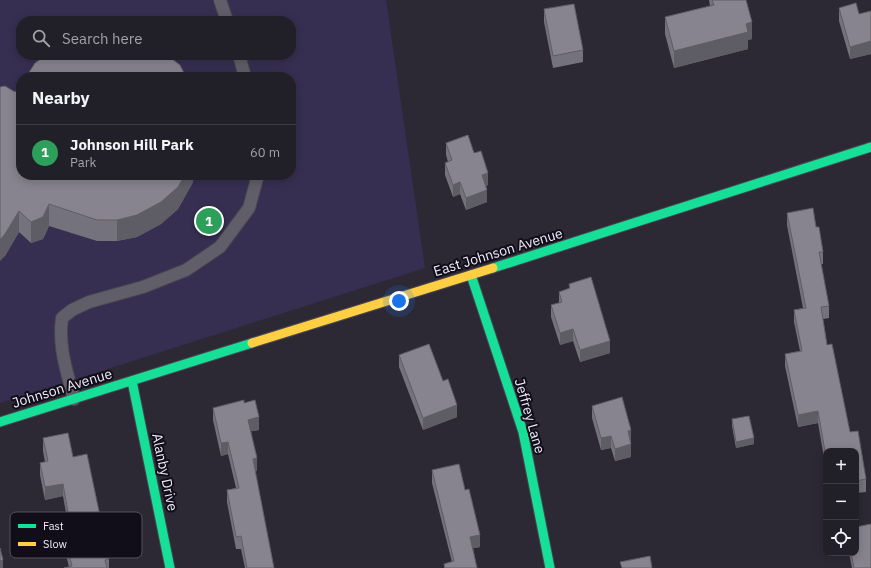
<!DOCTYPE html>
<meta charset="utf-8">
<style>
:root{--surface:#211f28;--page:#2d2c34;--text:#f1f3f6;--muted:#a2a2a8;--line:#3e3d45;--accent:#bca0f2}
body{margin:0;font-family:"IBM Plex Sans",sans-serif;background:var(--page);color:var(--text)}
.controls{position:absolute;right:12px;bottom:12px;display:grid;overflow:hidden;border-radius:8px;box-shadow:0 2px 10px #0003}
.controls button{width:36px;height:36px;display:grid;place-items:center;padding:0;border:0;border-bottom:1px solid var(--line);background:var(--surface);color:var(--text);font:20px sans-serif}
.you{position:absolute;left:399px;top:301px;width:14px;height:14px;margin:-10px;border:3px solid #fff;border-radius:50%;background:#1a73e8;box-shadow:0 0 0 6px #1a73e833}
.badge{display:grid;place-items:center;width:26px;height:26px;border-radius:50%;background:var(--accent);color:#fff;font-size:13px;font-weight:700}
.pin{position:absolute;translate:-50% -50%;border:2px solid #fff;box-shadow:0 1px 4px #0006}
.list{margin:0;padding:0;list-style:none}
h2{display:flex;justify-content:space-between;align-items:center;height:52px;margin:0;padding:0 16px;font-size:17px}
h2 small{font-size:13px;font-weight:400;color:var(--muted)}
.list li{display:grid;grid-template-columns:26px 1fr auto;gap:12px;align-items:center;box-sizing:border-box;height:56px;padding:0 16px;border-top:1px solid var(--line)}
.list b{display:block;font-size:15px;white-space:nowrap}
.list p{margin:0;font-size:13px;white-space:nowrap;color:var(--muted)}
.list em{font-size:13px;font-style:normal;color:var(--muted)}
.icon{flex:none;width:22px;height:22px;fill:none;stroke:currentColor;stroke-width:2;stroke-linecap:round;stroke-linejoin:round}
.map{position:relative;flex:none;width:871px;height:568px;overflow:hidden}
.search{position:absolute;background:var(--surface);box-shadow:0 2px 10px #0003;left:16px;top:16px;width:280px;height:44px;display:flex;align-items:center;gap:10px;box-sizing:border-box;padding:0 14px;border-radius:16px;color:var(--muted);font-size:15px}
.panel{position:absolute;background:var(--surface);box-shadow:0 2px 10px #0003;left:16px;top:72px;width:280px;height:108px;border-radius:16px}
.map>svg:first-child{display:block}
</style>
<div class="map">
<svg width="871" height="568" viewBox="0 0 871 568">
<rect width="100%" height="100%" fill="#2c2935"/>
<!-- green -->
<path fill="#362f51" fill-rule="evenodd" d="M0,0H386L425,268L0,403ZM21,21H291V55H21ZM21,77H291V175H21Z"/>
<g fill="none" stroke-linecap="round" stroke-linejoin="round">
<!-- lane casing -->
<g stroke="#494652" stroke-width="14">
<g id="lane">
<polyline points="220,0 227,21"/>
<polyline points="239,55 245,77"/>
<path d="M74,399C67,372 58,347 62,318L72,310L89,302L143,287L186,270L220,247L249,208L258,175"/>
</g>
</g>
<!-- fast casing -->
<g stroke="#494652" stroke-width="11">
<g id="fast">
<polyline points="493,268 871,147"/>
<polyline points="471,275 523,432 550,568"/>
<polyline points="132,381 170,568"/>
<polyline points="0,422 252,343"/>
</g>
</g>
<!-- slow casing -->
<g stroke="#494652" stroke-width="11">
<polyline id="slow" points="252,343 493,268"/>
</g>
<!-- lane -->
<use href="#lane" stroke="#605e68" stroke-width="12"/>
<!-- fast -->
<use href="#fast" stroke="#16e098" stroke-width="9"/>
<!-- slow -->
<use href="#slow" stroke="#ffcf43" stroke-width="9"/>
</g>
<!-- wall -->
<g fill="#74727c">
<polygon points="709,0 746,0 752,39 748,40 748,49 674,68 665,34 665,17 710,6"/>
<polygon points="839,8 859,14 871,11 871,54 850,59 839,21"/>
<polygon points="544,9 583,50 583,62 553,68 544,22"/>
<polygon points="15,92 21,175 195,175 192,184 178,209 161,224 137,237 117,241 97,241 49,226 43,239 31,243 19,232 5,256"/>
<polygon points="446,143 474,153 488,185 486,186 487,202 466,210 460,194 453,197 445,175 445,163 448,162 446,155"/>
<polygon points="787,213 816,227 823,252 823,264 821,264 829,306 829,318 823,319 827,345 850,432 866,479 866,492 856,493 856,451 826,451 826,469 818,423 798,427 785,366 785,354 800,351 794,322 794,310 803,308 787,225"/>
<polygon points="569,284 610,353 580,362 573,341 560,345 551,317 551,305 559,303 559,292 569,289"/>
<polygon points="399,355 443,381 457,417 423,430 399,367"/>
<polygon points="592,406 631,442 631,457 615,461 611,448 601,450 592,418"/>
<polygon points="213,408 259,430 251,431 257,471 255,471 274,568 245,568 241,549 236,549 227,502 227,490 236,488 228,454 221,456 213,420"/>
<polygon points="732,419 754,444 736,448 732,426"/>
<polygon points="43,438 73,457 109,559 109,568 64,568 69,567 66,554 66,542 71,541 63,496 45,500 40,475 40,463 45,462 43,451"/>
<polygon points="432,470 480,547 473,548 477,568 444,568 444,564 452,562 432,483"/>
<polygon points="849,553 856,553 871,568 852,568"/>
</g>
<!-- shaded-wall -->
<g fill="#5e5c65">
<polygon points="752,22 752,39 748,40 748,49 674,68 674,51 746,24"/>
<polygon points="871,41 871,54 850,59 850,47"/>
<polygon points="488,173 488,185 482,187 482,175"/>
<polygon points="185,175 195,175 192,184 178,209 161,224 137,237 117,241 117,220"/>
<polygon points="460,182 460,194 453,197 453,185"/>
<polygon points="487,190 487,202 466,210 466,198"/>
<polygon points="49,204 49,226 43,239 31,243 31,222"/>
<polygon points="19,211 19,232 5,256 0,261 0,240"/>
<polygon points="573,329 573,341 560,345 560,333"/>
<polygon points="610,341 610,353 580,362 580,350"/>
<polygon points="457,405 457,417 423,430 423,418"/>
<polygon points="818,411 818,423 798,427 798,415"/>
<polygon points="259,417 259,430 248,432 248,420"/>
<polygon points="631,430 631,442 628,443 628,431"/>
<polygon points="611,436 611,448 601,450 601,438"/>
<polygon points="754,438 754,444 736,448 736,442"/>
<polygon points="228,442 228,454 221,456 221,443"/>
<polygon points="631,444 631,457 615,461 615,449"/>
<polygon points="257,458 257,471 253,472 253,459"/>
<polygon points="63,484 63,496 45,500 45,487"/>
<polygon points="480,535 480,547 470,549 470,537"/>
<polygon points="3,560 3,568 0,568 0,561"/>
</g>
<!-- building -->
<g fill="#878490" stroke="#5e5c65">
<polygon points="712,0 746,0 752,22 746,24 748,32 674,51 665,17 714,5"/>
<polygon points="856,3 859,14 871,11 871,41 850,47 839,8"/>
<polygon points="574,4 583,50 553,56 544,9"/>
<polygon points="46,55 167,55 180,65 186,77 26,77 35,63"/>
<polygon points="21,84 21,175 185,175 178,187 161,202 137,215 117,220 97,220 49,204 43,217 31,222 19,211 5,234 0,240 0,87 5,86 15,92"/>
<polygon points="468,135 474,153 481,151 488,173 482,175 487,190 466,198 460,182 453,185 445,163 452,160 446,143"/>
<polygon points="813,208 816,227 819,227 823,252 819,252 829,306 821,307 827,345 832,344 850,432 858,431 866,479 856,481 856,451 826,451 826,457 818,411 798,415 785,354 802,351 794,310 806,308 787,213"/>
<polygon points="591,277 610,341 580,350 573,329 560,333 551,305 562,302 559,292 570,288 569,284"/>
<polygon points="429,344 443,381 448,379 457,405 423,418 399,355"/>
<polygon points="622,397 631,430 628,431 631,444 615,449 611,436 601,438 592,406"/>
<polygon points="244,400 244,403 255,400 259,417 248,420 257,458 253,459 274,568 247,568 241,536 236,537 227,490 239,488 228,442 221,443 213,408"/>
<polygon points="749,416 754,438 736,442 732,419"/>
<polygon points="68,433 73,457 87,454 109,559 105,560 107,568 64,568 72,566 66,542 73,541 63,484 45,487 40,463 48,461 43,438"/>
<polygon points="459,464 465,490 469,489 480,535 470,537 477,568 445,568 444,564 454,561 432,470"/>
<polygon points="871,524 871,568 854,568 851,553 856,553 856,527"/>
<polygon points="0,548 3,560 0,561"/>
<polygon points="650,556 652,568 622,568 620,562"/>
</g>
<g text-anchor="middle" stroke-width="4" stroke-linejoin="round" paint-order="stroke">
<!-- street labels -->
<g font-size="14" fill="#efecfd" stroke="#110e19">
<text transform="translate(498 252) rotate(-17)" y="5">East Johnson Avenue</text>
<text transform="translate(62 388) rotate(-17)" y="5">Johnson Avenue</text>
<text transform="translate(530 416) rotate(74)" y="5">Jeffrey Lane</text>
<text transform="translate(165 472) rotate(78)" y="5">Alanby Drive</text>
</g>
</g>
<!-- legend -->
<rect x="10" y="512" width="132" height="46" rx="6" fill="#110e19" stroke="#54515d" stroke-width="1"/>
<rect x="18" y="524" width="18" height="4" fill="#16e098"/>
<rect x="18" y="542" width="18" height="4" fill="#ffcf43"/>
<g font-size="11" fill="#efecfd">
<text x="43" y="530">Fast</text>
<text x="43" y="548">Slow</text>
</g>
</svg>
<div class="controls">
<button>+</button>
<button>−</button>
<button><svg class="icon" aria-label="locate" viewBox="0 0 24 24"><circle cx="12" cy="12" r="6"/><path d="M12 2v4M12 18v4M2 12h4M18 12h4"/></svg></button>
</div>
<div class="you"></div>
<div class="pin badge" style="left:209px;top:221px;background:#2e9e5b">1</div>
<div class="search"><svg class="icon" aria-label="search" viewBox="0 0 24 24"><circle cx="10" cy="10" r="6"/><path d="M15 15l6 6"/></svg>Search here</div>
<section class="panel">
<h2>Nearby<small></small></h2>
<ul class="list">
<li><span class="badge" style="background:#2e9e5b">1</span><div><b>Johnson Hill Park</b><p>Park</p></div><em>60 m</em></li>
</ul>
</section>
</div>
